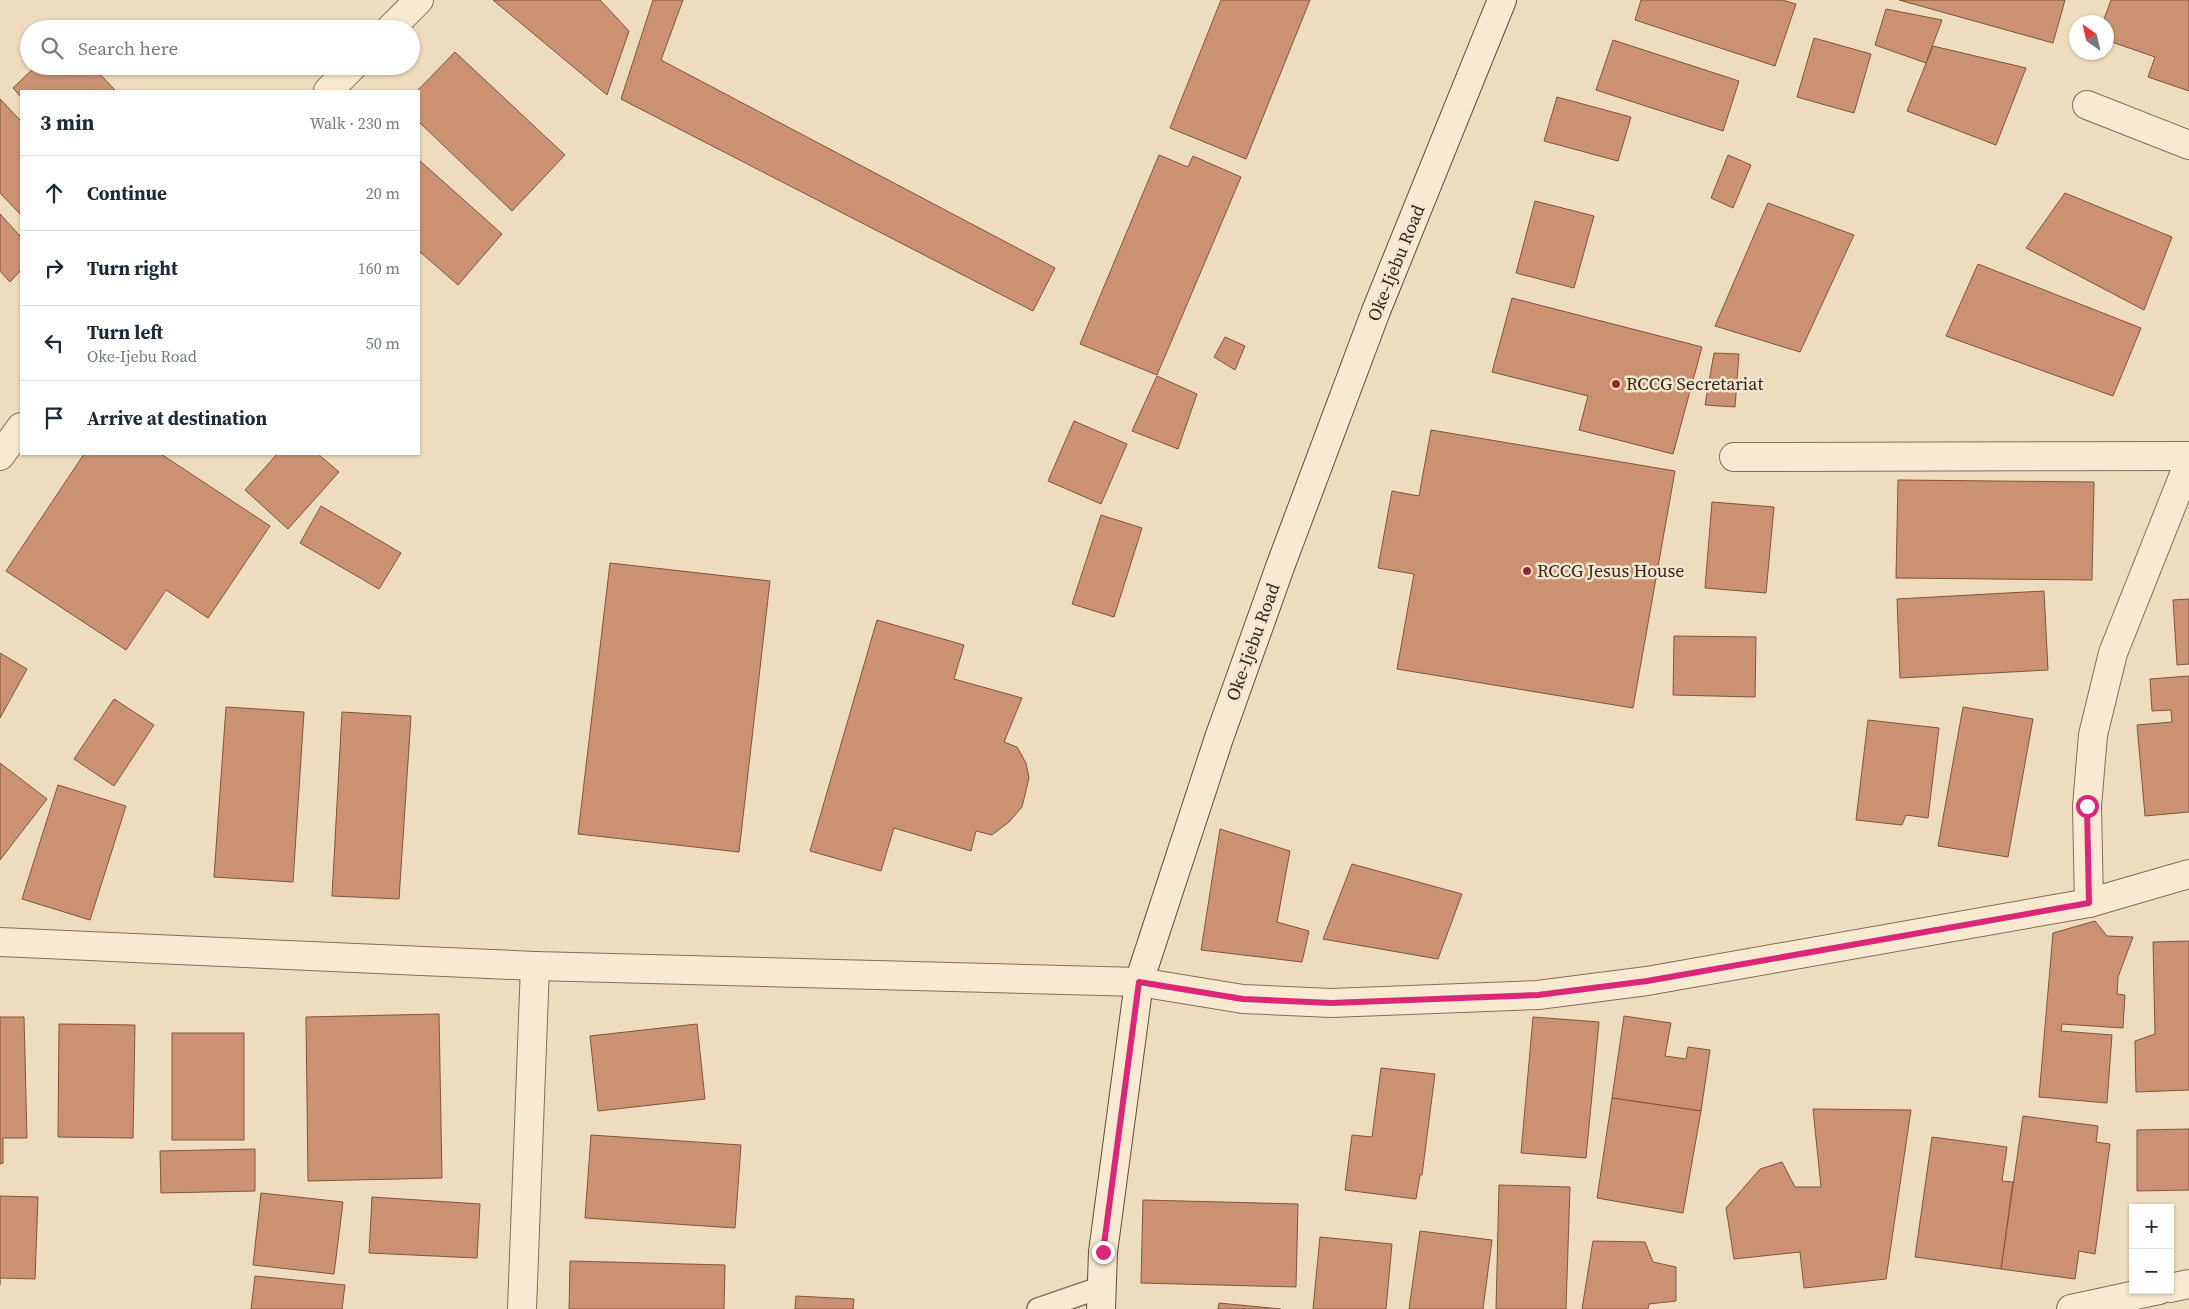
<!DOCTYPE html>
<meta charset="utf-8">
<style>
:root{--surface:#fff;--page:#f2f2f3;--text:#1f2937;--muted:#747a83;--line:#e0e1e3}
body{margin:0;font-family:"Source Serif 4",serif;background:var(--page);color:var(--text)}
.controls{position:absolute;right:15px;bottom:15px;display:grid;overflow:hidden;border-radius:0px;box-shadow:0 1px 4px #0004}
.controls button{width:45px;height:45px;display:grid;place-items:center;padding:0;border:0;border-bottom:1px solid var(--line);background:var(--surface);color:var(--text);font:25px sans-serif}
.compass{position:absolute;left:2069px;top:15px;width:45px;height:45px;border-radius:50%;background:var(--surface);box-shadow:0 1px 4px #0004;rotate:326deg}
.stop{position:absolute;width:15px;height:15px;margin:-11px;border:4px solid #db2777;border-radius:50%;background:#fff}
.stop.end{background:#db2777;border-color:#fff;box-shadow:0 1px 5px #0008}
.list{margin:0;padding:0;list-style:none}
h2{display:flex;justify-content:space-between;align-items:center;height:65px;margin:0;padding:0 20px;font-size:21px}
h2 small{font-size:16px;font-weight:400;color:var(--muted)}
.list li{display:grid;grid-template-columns:32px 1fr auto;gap:15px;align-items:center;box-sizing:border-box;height:75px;padding:0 20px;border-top:1px solid var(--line)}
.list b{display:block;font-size:19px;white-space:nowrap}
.list p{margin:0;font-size:16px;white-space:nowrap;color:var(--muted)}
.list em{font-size:16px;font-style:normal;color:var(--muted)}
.icon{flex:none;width:28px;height:28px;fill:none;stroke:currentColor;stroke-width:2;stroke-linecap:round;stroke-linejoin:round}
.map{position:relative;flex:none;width:2189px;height:1309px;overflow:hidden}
.search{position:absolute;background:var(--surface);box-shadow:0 1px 4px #0004;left:20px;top:20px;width:400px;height:55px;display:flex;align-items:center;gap:12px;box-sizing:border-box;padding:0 18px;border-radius:28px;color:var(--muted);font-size:19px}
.panel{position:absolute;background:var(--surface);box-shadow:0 1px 4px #0004;left:20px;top:90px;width:400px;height:365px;border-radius:0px}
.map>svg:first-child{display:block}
</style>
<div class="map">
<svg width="2189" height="1309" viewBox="0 0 2189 1309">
<rect width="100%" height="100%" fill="#eddcbd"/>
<!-- building -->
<g fill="#ca9273" stroke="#83543d">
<polygon points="493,0 600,0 629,31 607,95"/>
<polygon points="653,0 683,0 661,60 1055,268 1033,311 621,99"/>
<polygon points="1221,0 1310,0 1246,159 1170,128"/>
<polygon points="1641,0 1782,0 1796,4 1775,66 1635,20"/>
<polygon points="1899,0 2065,0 2053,43"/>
<polygon points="2111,0 2189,0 2189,91 2148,77 2155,57 2106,40 2106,22 2103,22"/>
<polygon points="1886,9 1942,20 1926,63 1875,45"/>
<polygon points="1814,38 1871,54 1854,113 1797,97"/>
<polygon points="1613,40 1739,81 1723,131 1596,90"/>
<polygon points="1933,46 2026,68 1996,145 1907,111"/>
<polygon points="455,52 565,155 512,211 419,122 419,91 417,91"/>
<polygon points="36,66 92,66 116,91 21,91 21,97 13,88"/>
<polygon points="1557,97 1631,117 1618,161 1544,141"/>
<polygon points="0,99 21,121 21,215 0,193"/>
<polygon points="1159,155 1188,167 1193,156 1241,177 1157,375 1080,344"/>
<polygon points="1728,155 1751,165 1733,208 1711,198"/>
<polygon points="419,160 502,234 458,285 419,251"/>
<polygon points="2065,193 2172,237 2144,310 2026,248"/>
<polygon points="1535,201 1594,216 1574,288 1516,273"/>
<polygon points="1768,203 1854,235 1800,352 1715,326"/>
<polygon points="0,214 21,237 21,270 10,282 0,271"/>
<polygon points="1978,264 2141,328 2113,396 1946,336"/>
<polygon points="1512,298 1702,347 1673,454 1579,430 1588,396 1492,372"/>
<polygon points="1225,337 1245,346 1235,370 1214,357"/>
<polygon points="1714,353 1739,354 1735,407 1705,405"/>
<polygon points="1157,376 1197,394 1178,449 1132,431"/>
<polygon points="1074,421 1127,444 1101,504 1048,481"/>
<polygon points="1431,430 1675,471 1633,708 1397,669 1414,574 1378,568 1392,491 1419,496"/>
<polygon points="84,454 161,454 270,526 208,618 166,590 126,650 6,571"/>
<polygon points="277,454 318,454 339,472 288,529 245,490"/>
<polygon points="1898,480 2094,482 2092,580 1896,578"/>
<polygon points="1712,502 1774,507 1766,593 1705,588"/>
<polygon points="321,506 401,553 379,589 300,543"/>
<polygon points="1101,515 1142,528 1114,617 1072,604"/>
<polygon points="610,563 770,581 739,852 578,834"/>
<polygon points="2044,591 2048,670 1900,678 1897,599"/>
<polygon points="2189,599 2189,664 2177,665 2173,600"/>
<polygon points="877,620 964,645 954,679 1022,698 1004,742 1017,747 1026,763 1029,778 1022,807 1009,822 992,835 976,831 971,851 894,828 881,871 810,851"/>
<polygon points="1674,636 1756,637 1755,697 1673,695"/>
<polygon points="0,653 27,669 0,718"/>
<polygon points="2189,676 2189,812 2145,816 2137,725 2172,722 2171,710 2152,711 2150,679"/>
<polygon points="114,699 154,725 114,786 74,759"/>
<polygon points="226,707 304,712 293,882 214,877"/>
<polygon points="1963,707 2033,719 2008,857 1938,846"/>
<polygon points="342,712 411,716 399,899 332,896"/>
<polygon points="1868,720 1939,728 1928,818 1906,815 1902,825 1856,820"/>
<polygon points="0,763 47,799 0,860"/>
<polygon points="58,785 126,806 90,920 22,899"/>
<polygon points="1220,829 1290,851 1277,922 1309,931 1302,962 1201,950"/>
<polygon points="1352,864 1462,894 1438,959 1323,939"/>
<polygon points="2095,921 2107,936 2133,937 2118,977 2117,994 2125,995 2123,1028 2062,1024 2061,1031 2112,1035 2107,1103 2039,1097 2053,933"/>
<polygon points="2189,941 2189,1090 2136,1092 2135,1041 2155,1034 2153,942"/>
<polygon points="439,1014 442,1178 308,1181 306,1017"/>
<polygon points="1624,1016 1671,1023 1665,1056 1686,1059 1688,1047 1710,1050 1701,1111 1612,1098"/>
<polygon points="0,1017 24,1017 27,1138 3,1138 3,1163 0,1164"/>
<polygon points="1533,1017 1599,1022 1586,1158 1521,1153"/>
<polygon points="59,1024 135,1025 133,1138 58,1137"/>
<polygon points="697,1024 705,1099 598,1111 590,1036"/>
<rect x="172" y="1033" width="72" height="107"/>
<polygon points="1381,1068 1435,1074 1422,1175 1420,1175 1416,1199 1345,1190 1352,1135 1372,1137"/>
<polygon points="1612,1098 1701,1111 1683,1213 1597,1198"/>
<polygon points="1813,1109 1911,1110 1886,1279 1804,1288 1800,1252 1734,1259 1726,1208 1760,1169 1782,1162 1795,1187 1821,1187"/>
<polygon points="2023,1116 2098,1126 2096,1142 2110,1144 2095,1254 2079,1251 2075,1279 2001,1269"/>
<polygon points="2189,1129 2189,1190 2137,1191 2137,1130"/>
<polygon points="591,1135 741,1145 735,1228 585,1218"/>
<polygon points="1932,1137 2007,1147 2002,1181 2013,1182 2001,1269 1915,1257"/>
<polygon points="255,1149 255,1191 161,1193 160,1151"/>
<polygon points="1499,1185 1570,1187 1566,1309 1496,1309"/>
<polygon points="261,1193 343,1202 334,1274 253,1265"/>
<polygon points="0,1196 38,1197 35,1279 0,1278 0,1285"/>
<polygon points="372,1197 480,1204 477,1258 369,1253"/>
<polygon points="1143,1200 1298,1204 1296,1287 1141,1283"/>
<polygon points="1420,1231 1492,1240 1483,1309 1409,1309"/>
<polygon points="1320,1237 1392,1244 1386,1309 1313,1309"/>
<polygon points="1593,1241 1645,1242 1653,1262 1676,1267 1676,1301 1649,1304 1648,1309 1582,1309"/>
<polygon points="570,1261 725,1265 724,1309 569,1309"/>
<polygon points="255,1276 345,1285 342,1309 251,1309"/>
<polygon points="796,1296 854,1299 853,1309 795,1309"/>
<polygon points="1219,1303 1281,1309 1218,1309"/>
</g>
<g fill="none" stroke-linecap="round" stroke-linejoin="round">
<!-- service casing -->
<g stroke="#846c57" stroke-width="24">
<polyline id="service" points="1038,1309 1102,1287"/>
</g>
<!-- minor casing -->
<g stroke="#846c57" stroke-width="30">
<g id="minor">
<polyline points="390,29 419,0"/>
<polyline points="328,91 353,66"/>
<polyline points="2087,105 2189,145"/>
<polyline points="0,456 21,427"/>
<polyline points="1734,457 2189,456"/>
<polyline points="2089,903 2087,806 2093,735 2113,653 2189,462"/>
<polyline points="0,942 535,966 1139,982 1243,999 1331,1003 1538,995 1647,981 2089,903 2189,874"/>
<polyline points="2170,1288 2189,1284"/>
<polyline points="522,1309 535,966"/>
<polyline points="2071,1309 2159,1290"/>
</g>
</g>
<!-- secondary casing -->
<g stroke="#664d3a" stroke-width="30">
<polyline id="secondary" points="1101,1309 1103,1252 1139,982 1219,738 1280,567 1376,311 1502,0"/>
</g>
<!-- service -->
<use href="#service" stroke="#f8ead0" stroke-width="21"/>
<!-- minor -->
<use href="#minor" stroke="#f8ead0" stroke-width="28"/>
<!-- secondary -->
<use href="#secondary" stroke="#f8ead0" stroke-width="28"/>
</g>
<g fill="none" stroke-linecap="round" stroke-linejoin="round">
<!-- route -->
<polyline stroke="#db2777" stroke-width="6" points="1103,1252 1139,982 1243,999 1331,1003 1538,995 1647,981 2089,903 2087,806"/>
</g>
<!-- markers -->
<g fill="#92282f" stroke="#f4e6cd" stroke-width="2">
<circle cx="1616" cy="384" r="5"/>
<circle cx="1527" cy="571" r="5"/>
</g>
<g text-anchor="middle" stroke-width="5" stroke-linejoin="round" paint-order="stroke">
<!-- street labels -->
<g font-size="18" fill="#34261b" stroke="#f4e6cd">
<text transform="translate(1396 263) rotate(-68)" y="6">Oke-Ijebu Road</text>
<text transform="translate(1253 642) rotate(-70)" y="6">Oke-Ijebu Road</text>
</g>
<!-- poi labels -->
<g font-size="18" fill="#34261b" stroke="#f4e6cd" text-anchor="start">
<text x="1626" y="390">RCCG Secretariat</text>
<text x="1537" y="577">RCCG Jesus House</text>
</g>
</g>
</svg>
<div class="controls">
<button>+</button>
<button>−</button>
</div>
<svg class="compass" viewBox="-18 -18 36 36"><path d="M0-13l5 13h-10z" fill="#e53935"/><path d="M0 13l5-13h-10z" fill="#747a83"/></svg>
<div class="stop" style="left:2087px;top:806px"></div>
<div class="stop end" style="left:1103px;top:1252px"></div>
<div class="search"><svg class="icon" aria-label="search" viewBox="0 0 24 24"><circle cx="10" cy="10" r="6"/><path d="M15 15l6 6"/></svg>Search here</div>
<section class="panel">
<h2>3 min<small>Walk · 230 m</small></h2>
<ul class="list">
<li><svg class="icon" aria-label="ahead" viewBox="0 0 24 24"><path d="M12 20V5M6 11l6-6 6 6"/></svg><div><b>Continue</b></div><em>20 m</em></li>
<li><svg class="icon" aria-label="right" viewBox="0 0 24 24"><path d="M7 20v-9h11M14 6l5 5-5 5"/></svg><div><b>Turn right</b></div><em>160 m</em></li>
<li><svg class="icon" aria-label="left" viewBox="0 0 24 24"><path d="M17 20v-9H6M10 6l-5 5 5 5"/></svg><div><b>Turn left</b><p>Oke-Ijebu Road</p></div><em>50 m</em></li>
<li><svg class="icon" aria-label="arrive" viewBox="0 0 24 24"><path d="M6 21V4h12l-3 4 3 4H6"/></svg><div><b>Arrive at destination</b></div></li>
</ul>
</section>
</div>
